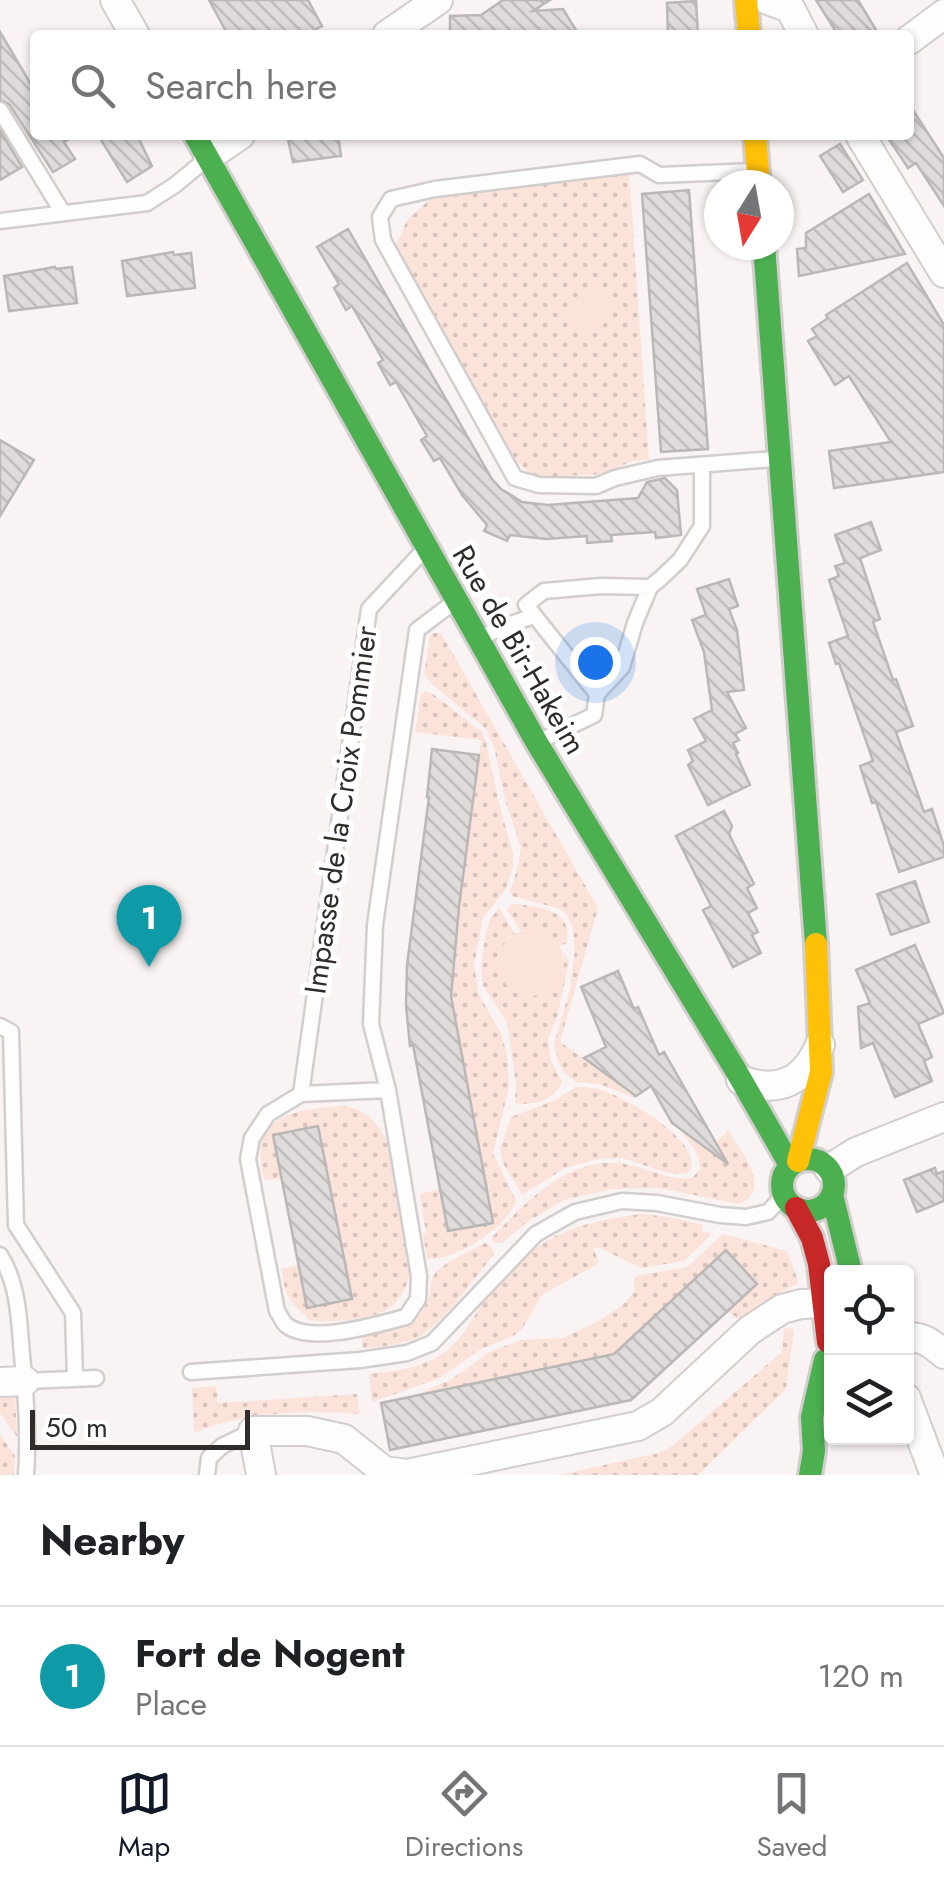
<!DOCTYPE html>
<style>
:root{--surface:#fff;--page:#f2f2f2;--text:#202124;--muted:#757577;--line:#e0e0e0;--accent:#111827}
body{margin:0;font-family:Jost,sans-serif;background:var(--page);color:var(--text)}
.controls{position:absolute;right:30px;bottom:30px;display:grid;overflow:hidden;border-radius:10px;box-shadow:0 2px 8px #0004}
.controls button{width:90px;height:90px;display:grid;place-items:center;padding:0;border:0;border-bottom:2px solid var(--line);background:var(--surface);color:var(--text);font:50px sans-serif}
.compass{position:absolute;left:704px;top:170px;width:90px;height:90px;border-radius:50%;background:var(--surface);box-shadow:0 2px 8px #0004;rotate:191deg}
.scale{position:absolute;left:30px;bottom:25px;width:220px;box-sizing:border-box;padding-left:10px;border:5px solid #2f2c2a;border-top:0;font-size:28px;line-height:35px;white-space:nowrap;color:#2f2c2a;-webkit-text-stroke:8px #fff;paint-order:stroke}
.you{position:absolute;left:595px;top:662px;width:35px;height:35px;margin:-25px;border:8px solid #fff;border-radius:50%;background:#1a73e8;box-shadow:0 0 0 15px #1a73e833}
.badge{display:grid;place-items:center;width:65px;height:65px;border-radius:50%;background:var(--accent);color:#fff;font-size:32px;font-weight:700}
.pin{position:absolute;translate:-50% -82px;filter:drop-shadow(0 2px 5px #0008)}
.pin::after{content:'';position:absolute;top:52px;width:35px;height:30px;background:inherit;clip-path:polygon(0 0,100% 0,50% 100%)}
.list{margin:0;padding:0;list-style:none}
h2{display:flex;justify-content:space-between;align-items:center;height:130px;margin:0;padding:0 40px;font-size:42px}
h2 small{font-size:32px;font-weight:400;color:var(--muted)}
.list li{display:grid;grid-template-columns:65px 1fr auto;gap:30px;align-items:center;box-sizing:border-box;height:140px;padding:0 40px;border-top:2px solid var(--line)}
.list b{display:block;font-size:38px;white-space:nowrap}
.list p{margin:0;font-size:32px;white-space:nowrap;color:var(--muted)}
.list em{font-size:32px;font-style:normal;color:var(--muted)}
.icon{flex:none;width:55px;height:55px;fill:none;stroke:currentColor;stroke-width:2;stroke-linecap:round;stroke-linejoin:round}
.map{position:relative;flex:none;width:944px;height:1475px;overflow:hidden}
.search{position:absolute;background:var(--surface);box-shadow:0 2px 8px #0004;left:30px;right:30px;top:30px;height:110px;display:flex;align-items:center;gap:25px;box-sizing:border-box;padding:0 35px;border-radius:10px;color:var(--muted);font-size:38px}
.sheet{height:270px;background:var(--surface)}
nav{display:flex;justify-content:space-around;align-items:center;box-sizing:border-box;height:140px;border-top:2px solid var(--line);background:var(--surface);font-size:28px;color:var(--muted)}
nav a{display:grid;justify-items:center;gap:5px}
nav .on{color:var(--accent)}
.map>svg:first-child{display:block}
</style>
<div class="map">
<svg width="944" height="1475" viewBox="0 0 944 1475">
<defs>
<pattern id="grass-dots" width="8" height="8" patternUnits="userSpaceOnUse" patternTransform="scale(2.5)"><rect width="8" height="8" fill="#fbe3da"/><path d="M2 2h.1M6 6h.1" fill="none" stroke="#d7c3bb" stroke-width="1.8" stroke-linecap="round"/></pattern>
<pattern id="building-back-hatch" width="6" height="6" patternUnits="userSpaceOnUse" patternTransform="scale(2.5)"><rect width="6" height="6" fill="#dedbda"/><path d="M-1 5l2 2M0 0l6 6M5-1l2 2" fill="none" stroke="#bfbcbb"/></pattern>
</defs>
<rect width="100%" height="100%" fill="#f9f4f3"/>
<!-- grass -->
<g fill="url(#grass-dots)">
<polygon points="629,168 649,460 632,461 605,474 543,477 532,475 517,462 395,248 407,220 437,193"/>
<polygon points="434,633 441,633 598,908 560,1042 636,1096 635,1098 599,1084 576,1082 564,1072 558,1061 554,1044 570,989 575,950 573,928 566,914 560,909 512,896 510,892 518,866 521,848 505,800 494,747 486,729 434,686 424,675 430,636"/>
<path d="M426,691L433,694L482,732L486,741L498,799L513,853V868L505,890L483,918L474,965L479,995L501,1033L507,1055L509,1087L493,1154L516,1200C509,1227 455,1261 427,1259L423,1234L426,1233L420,1194L440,1189L448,1231L451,996L459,907L481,740L415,732L421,694Z"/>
<path d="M514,904C540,907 573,909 567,943L559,946C551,935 535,929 521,931L507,910L510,905Z"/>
<path d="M499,908L515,934L507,939L564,963V952L569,962L557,1018L548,1039L551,1061L562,1081C556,1100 533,1106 515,1103L516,1083L507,1023L483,985L481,970L485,937L490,919Z"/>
<path d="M576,1087C586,1087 597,1088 607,1092C629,1100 707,1144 689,1172L682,1174L668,1173L622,1158L598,1159L565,1168L522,1195L503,1163L500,1149L511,1117L553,1101Z"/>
<path d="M343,1106C366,1110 377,1121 387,1141L410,1273C407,1286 401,1299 390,1308C374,1319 328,1324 309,1320C306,1315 301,1312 297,1308C285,1298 284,1283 281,1269L299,1265L308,1308L352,1299L318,1127L273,1135L281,1179L264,1180C262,1168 258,1151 262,1139C273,1109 318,1108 343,1106Z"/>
<path d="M728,1130C741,1151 774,1190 739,1204L659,1188L612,1189L564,1200L527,1222L502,1243H495L491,1240L494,1235C530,1199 573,1152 630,1165C652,1169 669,1181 692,1178L700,1169C700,1154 692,1145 683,1135V1131L706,1148L716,1143Z"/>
<path d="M642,1214L669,1217L703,1225L702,1231L711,1233V1235L684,1261L641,1268L602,1249L593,1247L599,1263L542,1295L522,1329L513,1336L481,1349L440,1378L372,1402L369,1374C396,1371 427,1368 448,1349C464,1336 474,1316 485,1300C501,1278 524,1255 546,1241C576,1224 609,1218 642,1214Z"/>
<polygon points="723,1234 787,1251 799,1283 768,1299 741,1321 728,1311 614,1354 413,1396 452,1379 489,1352 521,1340 563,1338 597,1322 623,1305 634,1292 634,1278 641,1275 687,1267"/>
<path d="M485,1243L492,1247L494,1254C478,1274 439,1328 418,1337C400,1345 381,1347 362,1348V1336C389,1328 415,1331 428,1300C432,1290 428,1280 437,1271C450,1259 470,1251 485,1243Z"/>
<polygon points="784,1328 794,1329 786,1389 698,1475 559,1475 659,1453 672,1446 782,1352"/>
<path d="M216,1386L218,1403L357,1394L360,1414C305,1410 246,1411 194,1433L192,1388Z"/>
<polygon points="0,1392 15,1392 17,1437 0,1413"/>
<polygon points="0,1434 15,1456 14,1475 0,1475"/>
</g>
<!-- park -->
<g fill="#fbe3da">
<circle cx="591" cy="310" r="19"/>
<circle cx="531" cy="963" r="33"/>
</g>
<!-- building -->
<g fill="url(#building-back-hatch)" stroke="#bbb7b6" stroke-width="2.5">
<polygon points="209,0 308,0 322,26 305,35 228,35"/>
<polygon points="503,0 550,0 533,11 563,9 579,35 450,35 450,16 481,15"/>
<polygon points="816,0 858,0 879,35 838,35"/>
<polygon points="696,1 698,35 668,35 667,3"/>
<polygon points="0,32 35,91 35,135 76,135 64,142 75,159 53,172 9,104 0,100"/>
<polygon points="909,104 944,158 944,206 916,163 908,168 886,135 909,135"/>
<polygon points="0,130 22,167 0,180"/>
<polygon points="98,135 137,135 152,166 127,182"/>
<polygon points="287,135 338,135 341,156 293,162"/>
<polygon points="840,144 863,180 843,192 820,156"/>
<polygon points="689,190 708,449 661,452 642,194"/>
<polygon points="869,194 905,254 799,276 797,249 806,248 806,233"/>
<polygon points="348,229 492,479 501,489 522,502 548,505 638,498 647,482 665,478 677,490 681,535 656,538 655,532 611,535 612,541 587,543 587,536 546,539 510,535 507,541 484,531 487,525 462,495 440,458 434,461 421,440 427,436 396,382 390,385 378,363 383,360 352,306 346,310 334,288 339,284 317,247"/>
<polygon points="173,252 174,255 191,253 195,288 127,296 122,261"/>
<polygon points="907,263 944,325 944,472 834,488 829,451 891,442 849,376 835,385 808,341 817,336 812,329 828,318 826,315"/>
<polygon points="55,267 56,269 72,267 77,303 9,311 4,276"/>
<polygon points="0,440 34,460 0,516"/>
<polygon points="871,522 881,550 860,558 880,619 873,622 893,680 896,679 913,726 896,732 924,812 932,809 944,846 944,857 899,872 876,802 872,803 860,766 873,761 839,663 836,664 829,643 848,636 829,580 839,576 835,566 845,563 835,535"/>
<polygon points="729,579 738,606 729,609 737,630 744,690 727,692 746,728 735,734 739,740 733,743 738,753 736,754 750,785 708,805 688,765 693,761 688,750 706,741 694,719 712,710 704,652 692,620 706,615 697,589"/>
<polygon points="432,749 479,755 459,907 451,996 493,1223 448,1231 413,1045 410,1046 406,1005 407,965 429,797 427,797"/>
<polygon points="724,811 732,826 729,834 754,884 747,888 757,908 748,913 758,932 752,935 761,953 733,967 703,910 711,906 676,836"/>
<polygon points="915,881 929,922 891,935 877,894"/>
<polygon points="915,945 944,1013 918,1024 932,1057 924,1061 932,1081 895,1097 873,1043 861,1048 858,1007 870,1003 856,970"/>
<polygon points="618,971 634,1009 638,1007 659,1055 664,1052 728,1164 672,1123 651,1086 636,1096 584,1058 606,1047 581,987"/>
<polygon points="318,1126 352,1299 307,1308 273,1135"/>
<polygon points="935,1168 937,1174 944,1171 944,1201 917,1212 904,1180"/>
<polygon points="726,1250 757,1284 631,1400 390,1450 381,1403 614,1354"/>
</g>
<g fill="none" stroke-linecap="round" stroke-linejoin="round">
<!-- lane casing -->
<g stroke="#d1cecd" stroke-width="19">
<g id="lane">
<polyline points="0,110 63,213"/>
<polyline points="754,171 659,175 640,164 435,189 391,199 380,217 383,240 515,478 539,485 596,486 615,478 658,468 775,459"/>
<polyline points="0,221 147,203 175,185 204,161"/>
<polyline points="650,587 635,623 622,667 597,694 526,605 544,591 601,586 650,587 660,579 680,560 702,526 702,465"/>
<polyline points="480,638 508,625 534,616"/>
<polyline points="542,740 594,715 597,694"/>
<polyline points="0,1026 11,1032 16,1225 73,1313 75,1378"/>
<path d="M388,1090L301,1094L268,1114L252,1138L248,1159L277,1311C280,1315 282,1321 286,1325C311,1345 378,1324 406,1317L418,1299L419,1276L388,1090L371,1024L375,925L417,630L454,602"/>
<polyline points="301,1094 369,609 423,551"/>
<path d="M0,1255C19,1285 19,1321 22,1355C26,1395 29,1435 26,1475"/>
<polyline points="191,1372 360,1360 407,1353 432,1343 536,1234 575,1212 622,1201 657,1203 720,1215 746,1217 768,1212 784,1195"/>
<polyline points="25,1381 96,1378"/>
<polyline points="207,1475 209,1458 222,1446 253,1431"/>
</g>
</g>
<!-- street casing -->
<g stroke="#d1cecd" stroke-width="32">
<g id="street">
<polyline points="115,0 135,35"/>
<polyline points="768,0 790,8 804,35"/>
<polyline points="387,35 438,0"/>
<polyline points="909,40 944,14"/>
<polyline points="860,135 944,273"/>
<polyline points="208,157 240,135"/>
<path d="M741,1080C778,1094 804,1082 820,1045"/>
<polyline points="829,1169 856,1152 944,1117"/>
<path d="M906,1337C923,1336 932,1344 944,1354"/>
<polyline points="0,1382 25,1381"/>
<polyline points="906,1398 935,1475"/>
<polyline points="261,1475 253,1431 307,1431 344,1439 384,1471 407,1474 638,1426 662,1412 750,1330 782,1309 801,1304 825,1303"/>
</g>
</g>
<!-- fast casing -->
<g stroke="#d1cecd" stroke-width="28">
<g id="fast">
<polyline points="195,135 537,743 735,1069 790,1165"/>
<polyline points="764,245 816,944"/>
<circle cx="808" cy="1185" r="26"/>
<polyline points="832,1195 851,1272"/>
<polyline points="810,1475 814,1451 812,1417 825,1360"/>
</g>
</g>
<!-- slow casing -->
<g stroke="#d1cecd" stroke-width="28">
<g id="slow">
<polyline points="746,0 749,35"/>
<polyline points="755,135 759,185"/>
<polyline points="798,1161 821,1072 816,944"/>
</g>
</g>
<!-- jam casing -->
<g stroke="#d1cecd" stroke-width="28">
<polyline id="jam" points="796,1208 812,1238 819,1264 828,1342"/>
</g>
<!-- lane -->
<use href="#lane" stroke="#fefdfd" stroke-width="14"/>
<!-- street -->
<use href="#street" stroke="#fefdfd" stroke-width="28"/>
<!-- fast -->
<use href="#fast" stroke="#4caf50" stroke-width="22"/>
<!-- slow -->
<use href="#slow" stroke="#ffc107" stroke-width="22"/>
<!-- jam -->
<use href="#jam" stroke="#c62828" stroke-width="22"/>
</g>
<g text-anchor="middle" stroke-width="10" stroke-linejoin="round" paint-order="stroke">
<!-- street labels -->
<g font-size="30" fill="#2f2c2a" stroke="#fff">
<text transform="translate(519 650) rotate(60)" y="10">Rue de Bir-Hakeim</text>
<text transform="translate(341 810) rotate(-82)" y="10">Impasse de la Croix Pommier</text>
</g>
</g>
</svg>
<div class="controls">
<button><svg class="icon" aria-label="locate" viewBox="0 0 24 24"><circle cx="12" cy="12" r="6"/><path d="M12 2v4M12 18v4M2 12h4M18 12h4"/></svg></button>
<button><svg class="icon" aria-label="layers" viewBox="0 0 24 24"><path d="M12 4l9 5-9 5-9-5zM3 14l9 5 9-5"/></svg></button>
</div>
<svg class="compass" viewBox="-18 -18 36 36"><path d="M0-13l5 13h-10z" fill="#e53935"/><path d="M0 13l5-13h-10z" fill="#757577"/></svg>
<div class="scale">50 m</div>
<div class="you"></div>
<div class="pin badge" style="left:149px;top:967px;background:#0f9aa8">1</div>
<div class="search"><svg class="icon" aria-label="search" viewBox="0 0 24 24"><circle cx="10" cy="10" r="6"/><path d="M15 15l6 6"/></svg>Search here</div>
</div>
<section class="sheet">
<h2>Nearby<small></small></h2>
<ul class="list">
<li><span class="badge" style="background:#0f9aa8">1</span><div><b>Fort de Nogent</b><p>Place</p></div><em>120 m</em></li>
</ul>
</section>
<nav>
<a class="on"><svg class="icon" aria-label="map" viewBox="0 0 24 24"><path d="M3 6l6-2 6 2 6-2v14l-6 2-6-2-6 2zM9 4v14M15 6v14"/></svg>Map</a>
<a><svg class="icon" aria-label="directions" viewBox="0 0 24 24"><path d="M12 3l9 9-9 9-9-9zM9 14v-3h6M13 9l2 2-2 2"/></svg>Directions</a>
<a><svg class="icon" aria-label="saved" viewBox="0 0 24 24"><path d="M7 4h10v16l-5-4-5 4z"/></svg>Saved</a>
</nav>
